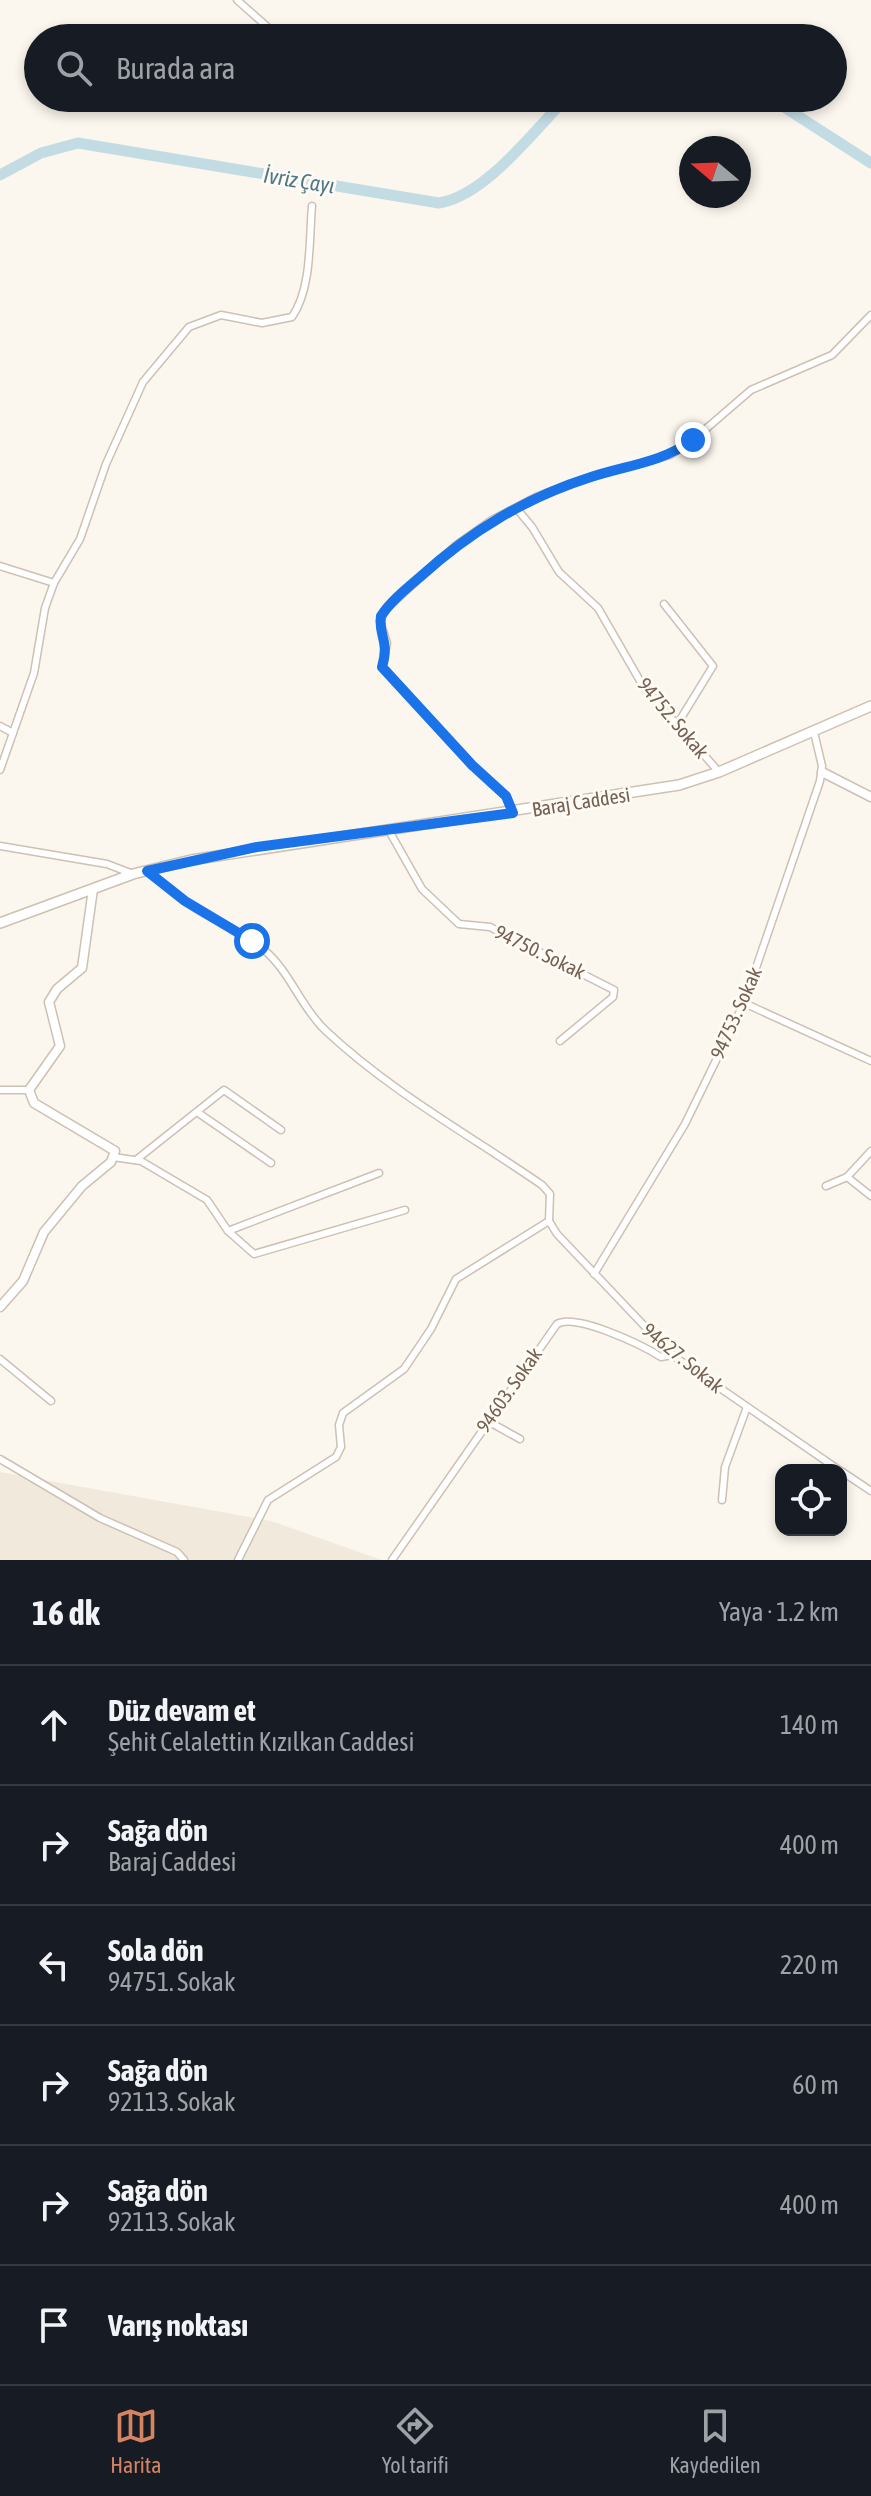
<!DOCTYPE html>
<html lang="tr">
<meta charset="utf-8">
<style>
:root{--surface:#171b24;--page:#242831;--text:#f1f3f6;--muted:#9ea1a6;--line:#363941;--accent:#d68362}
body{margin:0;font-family:"Asap Condensed",sans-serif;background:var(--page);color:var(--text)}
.controls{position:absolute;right:24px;bottom:24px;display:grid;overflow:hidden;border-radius:16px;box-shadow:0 4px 12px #0003}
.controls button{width:72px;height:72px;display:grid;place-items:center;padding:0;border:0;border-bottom:2px solid var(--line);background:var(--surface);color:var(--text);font:40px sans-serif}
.compass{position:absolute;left:679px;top:136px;width:72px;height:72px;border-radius:50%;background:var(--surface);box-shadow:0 4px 12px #0003;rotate:289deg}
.stop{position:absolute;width:24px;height:24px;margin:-18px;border:6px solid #1a73e8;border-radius:50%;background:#fff}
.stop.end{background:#1a73e8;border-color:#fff;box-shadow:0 2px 8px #0008}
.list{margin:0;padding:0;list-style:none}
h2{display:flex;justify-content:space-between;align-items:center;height:104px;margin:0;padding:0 32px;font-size:34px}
h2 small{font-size:26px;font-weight:400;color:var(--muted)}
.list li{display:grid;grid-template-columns:52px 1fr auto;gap:24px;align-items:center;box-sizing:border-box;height:120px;padding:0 32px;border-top:2px solid var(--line)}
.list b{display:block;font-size:30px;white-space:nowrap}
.list p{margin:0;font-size:26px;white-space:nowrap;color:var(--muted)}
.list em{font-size:26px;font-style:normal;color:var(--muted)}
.icon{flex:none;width:44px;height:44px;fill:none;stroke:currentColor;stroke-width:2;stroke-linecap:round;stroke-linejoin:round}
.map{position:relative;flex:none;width:871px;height:1560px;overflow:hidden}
.search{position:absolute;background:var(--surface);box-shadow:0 4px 12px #0003;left:24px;right:24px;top:24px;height:88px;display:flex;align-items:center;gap:20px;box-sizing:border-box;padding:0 28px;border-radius:44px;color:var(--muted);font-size:30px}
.sheet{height:824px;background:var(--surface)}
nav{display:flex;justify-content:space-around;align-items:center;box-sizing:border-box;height:112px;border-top:2px solid var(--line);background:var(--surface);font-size:22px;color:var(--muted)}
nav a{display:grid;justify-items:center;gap:4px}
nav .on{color:var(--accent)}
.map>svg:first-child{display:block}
</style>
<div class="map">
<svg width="871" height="1560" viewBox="0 0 871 1560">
<rect width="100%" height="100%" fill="#fbf7ee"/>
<!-- residential -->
<polygon fill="#f2e9dd" points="0,1472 271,1521 382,1560 0,1560"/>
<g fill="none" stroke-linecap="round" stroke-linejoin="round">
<!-- river -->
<g stroke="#c3dce3" stroke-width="11">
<path d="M627,38C642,28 661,29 676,38"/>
<polyline points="770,98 871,163"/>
<path d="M0,175L41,153L78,143L439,203C485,196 534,131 566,98"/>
</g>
<!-- minor casing -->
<g stroke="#cdc0b4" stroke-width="9">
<g id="minor">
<polyline points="237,0 280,38"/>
<polyline points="517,509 532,527 559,572 598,608 643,686 719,772"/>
<polyline points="0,566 54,583"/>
<polyline points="664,604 713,666 678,723"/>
<polyline points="0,726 13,733"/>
<path d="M0,770L34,673L45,608L54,583L80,539L106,464L143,382L189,327L221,315L262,323L292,317C312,288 309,240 312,206"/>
<polyline points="513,813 506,796 472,765 382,667 387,643 380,621 386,609 455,546 492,520 536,497 584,479 670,455 693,440 751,390 832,355 871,315"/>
<polyline points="388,829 422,889 459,924 490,927 614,990 613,997 560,1041"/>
<polyline points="0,846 107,864 133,874"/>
<path d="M147,871C163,883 178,897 195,908C217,922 243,932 263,949C290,971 300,1006 325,1030C391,1092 468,1134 542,1185L550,1194L549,1221"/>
<polyline points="744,1003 871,1061"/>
<polyline points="0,1090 29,1090"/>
<polyline points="197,1112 271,1163"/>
<polyline points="113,1157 141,1161 207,1200 228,1231 379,1173"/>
<polyline points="136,1160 224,1090 281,1130"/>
<polyline points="847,1177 871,1196"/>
<polyline points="826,1186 847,1177 871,1151"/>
<polyline points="549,1221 557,1234 672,1355 839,1470"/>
<polyline points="228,1231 254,1254 405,1210"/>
<polyline points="594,1274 685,1124 744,1003 820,781 822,766 814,732"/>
<polyline points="0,1359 51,1401"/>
<polyline points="484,1427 493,1424 520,1439"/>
<polyline points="0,1459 100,1518 177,1552 184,1560"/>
<polyline points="841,1471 871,1491"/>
<polyline points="722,1500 725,1467 747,1407"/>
<polyline points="238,1560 268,1500 336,1457 341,1447 339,1425 343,1413 404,1369 431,1329 456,1279 549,1221"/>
<path d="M392,1560L557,1324C576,1313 642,1345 661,1357L672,1355"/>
</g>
</g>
<!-- tertiary casing -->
<g stroke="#cdc0b4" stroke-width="11">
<g id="tertiary">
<polyline points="822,772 871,797"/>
<polyline points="0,1307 23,1281 44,1232 82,1186 111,1162 115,1151 34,1103 29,1090 60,1046 49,1002 57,989 82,968 93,889"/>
</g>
</g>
<!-- secondary casing -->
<g stroke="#cfc1b2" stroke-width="12">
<polyline id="secondary" points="0,923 133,874 191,860 679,785 719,772 871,706"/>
</g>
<!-- minor -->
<use href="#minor" stroke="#fff" stroke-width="6"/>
<!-- tertiary -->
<use href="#tertiary" stroke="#fff" stroke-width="8"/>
<!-- secondary -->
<use href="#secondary" stroke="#fff" stroke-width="9"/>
</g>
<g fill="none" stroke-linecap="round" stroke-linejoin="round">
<!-- route -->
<path stroke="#1a73e8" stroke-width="10" d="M252,941L185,901L147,871L257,847L513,813L506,796L472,765L382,667C390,639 378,637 381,616C391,601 406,589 420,577C471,531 525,498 591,477C628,465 660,463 693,440"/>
</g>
<g text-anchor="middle" stroke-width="6" stroke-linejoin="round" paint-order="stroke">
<!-- street labels -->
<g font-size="20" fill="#756152" stroke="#fefaf4">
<text transform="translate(673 718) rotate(50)" y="7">94752. Sokak</text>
<text transform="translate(581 802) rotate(-9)" y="7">Baraj Caddesi</text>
<text transform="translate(540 952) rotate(26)" y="7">94750. Sokak</text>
<text transform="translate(736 1013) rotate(-66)" y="7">94753. Sokak</text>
<text transform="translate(683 1358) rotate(39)" y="7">94627. Sokak</text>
<text transform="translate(509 1390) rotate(-55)" y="7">94603. Sokak</text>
</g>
<!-- water labels -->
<g font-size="22" font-style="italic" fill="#4e7885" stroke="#fefaf4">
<text transform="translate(299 180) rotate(9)" y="8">İvriz Çayı</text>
</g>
</g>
</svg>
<div class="controls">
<button><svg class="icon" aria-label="locate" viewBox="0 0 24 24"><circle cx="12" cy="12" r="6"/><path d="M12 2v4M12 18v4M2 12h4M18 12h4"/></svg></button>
</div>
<svg class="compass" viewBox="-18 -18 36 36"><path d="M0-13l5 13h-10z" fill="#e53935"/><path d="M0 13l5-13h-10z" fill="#9ea1a6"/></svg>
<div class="stop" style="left:252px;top:941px"></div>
<div class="stop end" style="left:693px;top:440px"></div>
<div class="search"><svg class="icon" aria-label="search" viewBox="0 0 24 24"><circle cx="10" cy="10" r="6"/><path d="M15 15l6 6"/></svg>Burada ara</div>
</div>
<section class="sheet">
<h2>16 dk<small>Yaya · 1.2 km</small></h2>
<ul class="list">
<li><svg class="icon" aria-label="ahead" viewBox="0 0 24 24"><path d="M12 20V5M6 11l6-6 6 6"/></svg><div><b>Düz devam et</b><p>Şehit Celalettin Kızılkan Caddesi</p></div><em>140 m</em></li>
<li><svg class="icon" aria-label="right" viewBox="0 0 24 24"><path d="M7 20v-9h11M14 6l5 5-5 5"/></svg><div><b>Sağa dön</b><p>Baraj Caddesi</p></div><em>400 m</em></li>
<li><svg class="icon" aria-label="left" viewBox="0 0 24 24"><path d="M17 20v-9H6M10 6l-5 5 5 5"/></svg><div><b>Sola dön</b><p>94751. Sokak</p></div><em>220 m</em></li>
<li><svg class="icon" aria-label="right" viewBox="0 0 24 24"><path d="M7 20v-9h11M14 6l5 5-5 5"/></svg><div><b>Sağa dön</b><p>92113. Sokak</p></div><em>60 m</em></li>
<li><svg class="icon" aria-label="right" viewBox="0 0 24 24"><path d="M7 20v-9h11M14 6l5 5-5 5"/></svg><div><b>Sağa dön</b><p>92113. Sokak</p></div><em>400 m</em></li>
<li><svg class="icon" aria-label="arrive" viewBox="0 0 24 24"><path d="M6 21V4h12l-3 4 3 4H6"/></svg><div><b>Varış noktası</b></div></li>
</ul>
</section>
<nav>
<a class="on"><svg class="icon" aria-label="map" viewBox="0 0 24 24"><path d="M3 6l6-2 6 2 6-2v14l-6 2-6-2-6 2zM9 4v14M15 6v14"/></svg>Harita</a>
<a><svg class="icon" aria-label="directions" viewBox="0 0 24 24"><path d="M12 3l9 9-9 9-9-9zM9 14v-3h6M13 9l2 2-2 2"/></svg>Yol tarifi</a>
<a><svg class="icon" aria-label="saved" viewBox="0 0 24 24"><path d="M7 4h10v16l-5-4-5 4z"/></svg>Kaydedilen</a>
</nav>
